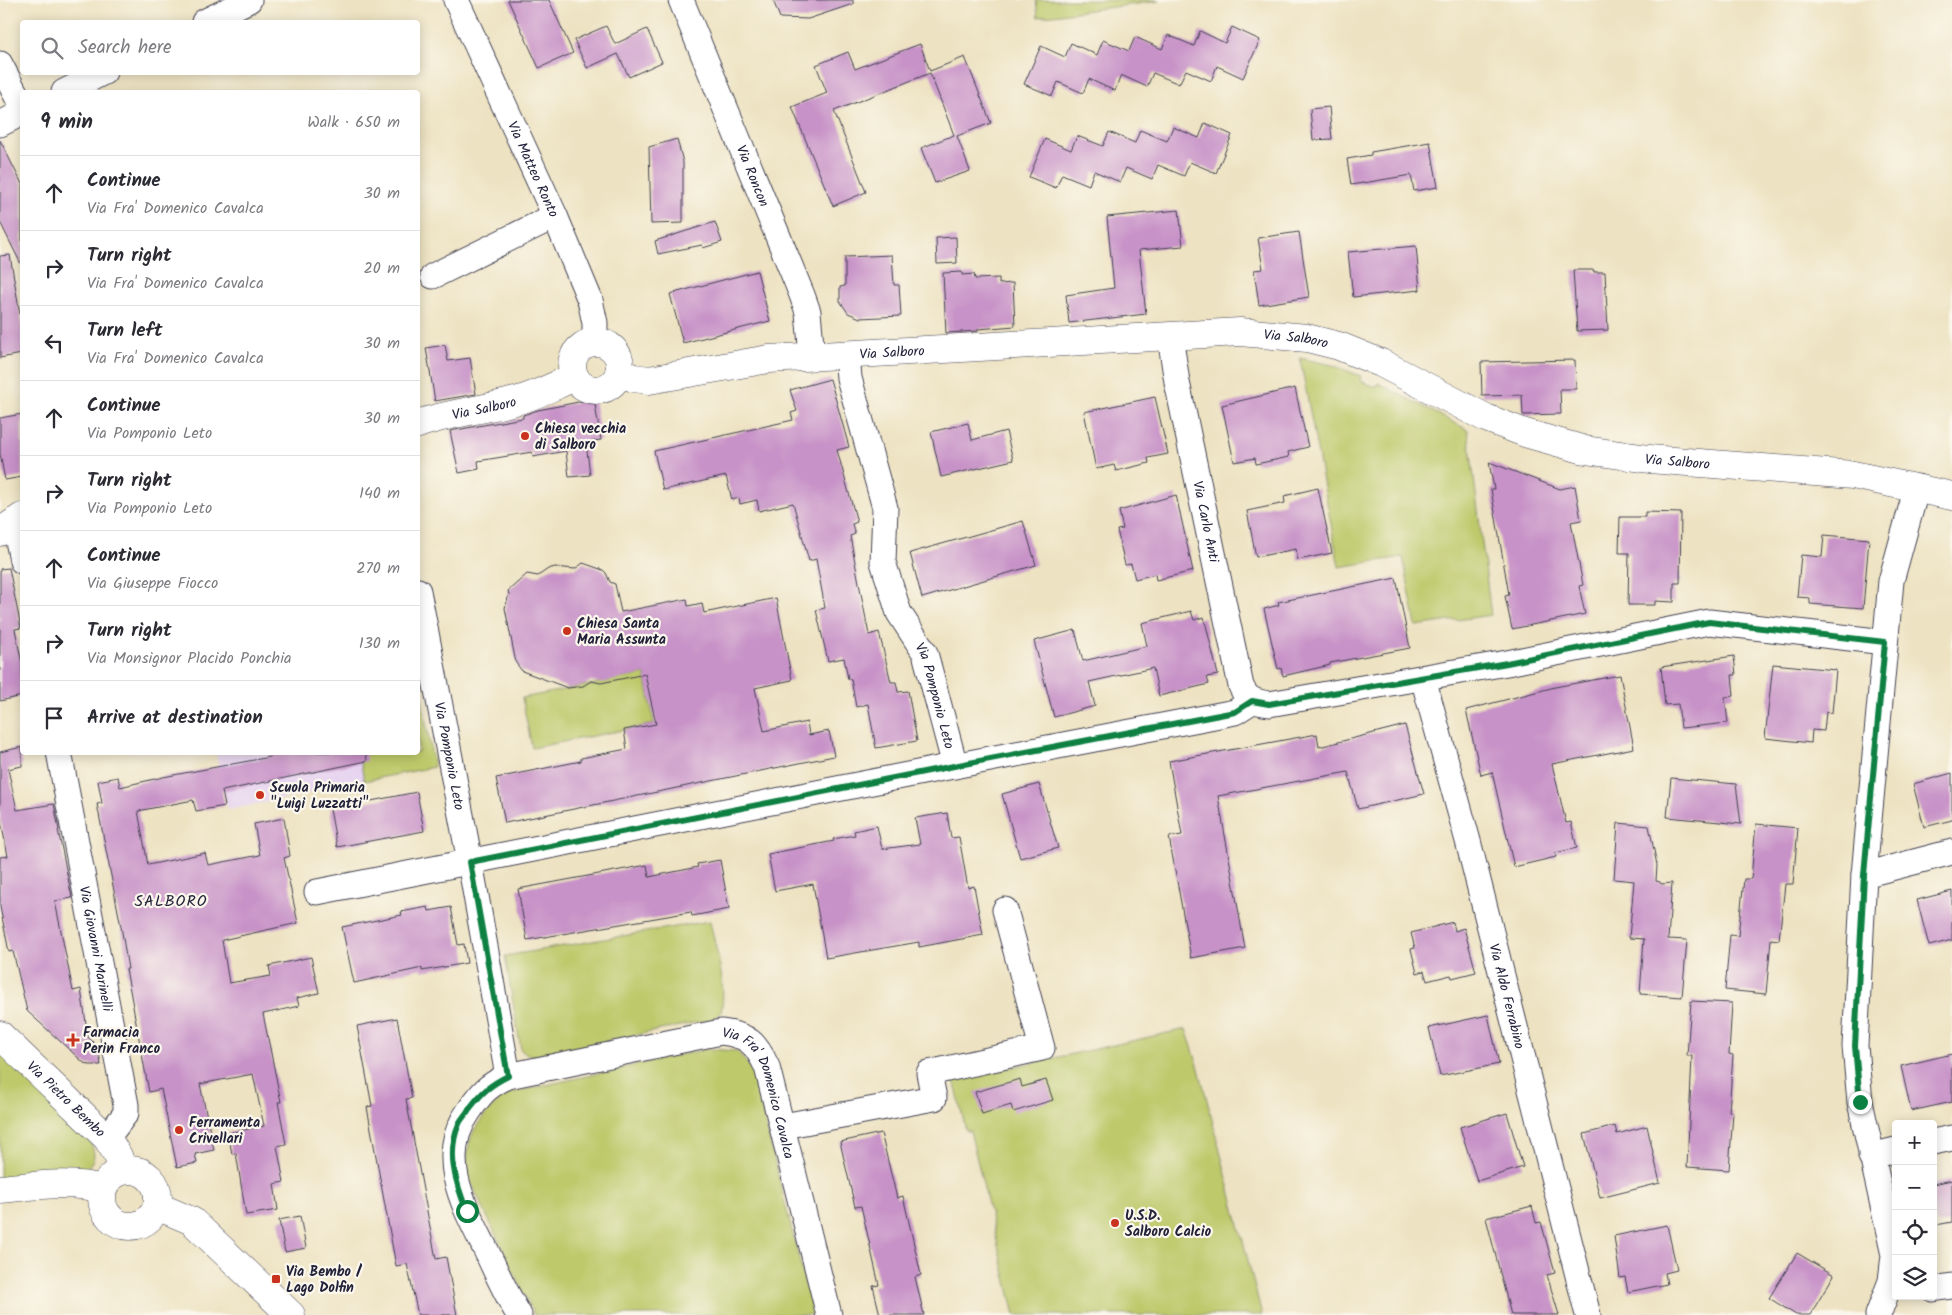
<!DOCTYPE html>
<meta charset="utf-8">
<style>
:root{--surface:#fff;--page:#f2f2f3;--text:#2b2b33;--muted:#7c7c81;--line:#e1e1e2}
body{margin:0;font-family:Kalam,sans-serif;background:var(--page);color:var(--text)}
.controls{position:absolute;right:15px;bottom:15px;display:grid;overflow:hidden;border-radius:5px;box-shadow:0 2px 12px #0003}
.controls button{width:45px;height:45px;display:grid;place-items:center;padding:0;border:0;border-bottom:1px solid var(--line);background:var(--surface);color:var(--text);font:25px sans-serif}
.stop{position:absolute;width:15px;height:15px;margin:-11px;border:4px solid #0b8043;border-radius:50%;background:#fff}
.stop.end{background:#0b8043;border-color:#fff;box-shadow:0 1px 5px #0008}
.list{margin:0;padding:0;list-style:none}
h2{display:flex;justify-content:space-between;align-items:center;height:65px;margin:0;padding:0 20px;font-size:21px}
h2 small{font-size:16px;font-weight:400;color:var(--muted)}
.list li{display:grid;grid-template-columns:32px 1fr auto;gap:15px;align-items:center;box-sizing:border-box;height:75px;padding:0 20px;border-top:1px solid var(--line)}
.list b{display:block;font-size:19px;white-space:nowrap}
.list p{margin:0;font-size:16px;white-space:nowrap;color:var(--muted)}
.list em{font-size:16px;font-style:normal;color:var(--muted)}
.icon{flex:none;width:28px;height:28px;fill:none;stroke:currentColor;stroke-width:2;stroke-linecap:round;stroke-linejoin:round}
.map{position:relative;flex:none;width:1952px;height:1315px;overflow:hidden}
.search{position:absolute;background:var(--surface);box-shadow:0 2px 12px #0003;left:20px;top:20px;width:400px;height:55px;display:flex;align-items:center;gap:12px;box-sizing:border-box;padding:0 18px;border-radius:5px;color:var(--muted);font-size:19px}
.panel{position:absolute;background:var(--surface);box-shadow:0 2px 12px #0003;left:20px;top:90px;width:400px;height:665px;border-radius:5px}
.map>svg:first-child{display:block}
</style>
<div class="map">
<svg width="1952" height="1315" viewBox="0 0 1952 1315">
<rect width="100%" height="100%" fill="#fbf7ec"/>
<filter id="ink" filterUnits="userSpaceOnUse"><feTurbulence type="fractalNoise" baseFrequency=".02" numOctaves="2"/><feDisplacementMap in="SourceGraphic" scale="10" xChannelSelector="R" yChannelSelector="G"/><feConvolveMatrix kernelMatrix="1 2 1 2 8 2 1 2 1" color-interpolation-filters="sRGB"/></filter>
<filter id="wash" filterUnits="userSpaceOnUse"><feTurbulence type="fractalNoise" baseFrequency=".0096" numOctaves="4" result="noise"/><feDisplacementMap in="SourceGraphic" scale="20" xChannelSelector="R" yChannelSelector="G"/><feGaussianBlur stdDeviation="1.12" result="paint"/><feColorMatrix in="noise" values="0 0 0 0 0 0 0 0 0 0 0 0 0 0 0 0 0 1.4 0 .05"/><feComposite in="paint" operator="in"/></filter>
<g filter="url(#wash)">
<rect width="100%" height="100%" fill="#ede2c1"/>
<!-- built -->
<polygon fill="#e6d2f0" points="418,679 434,767 228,810 216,753 418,752"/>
<!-- green -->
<g fill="#bdc96b" stroke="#707653">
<polygon points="1036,0 1159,0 1159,1 1038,17"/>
<polygon points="1300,358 1332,365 1361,376 1360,381 1376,387 1378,383 1468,430 1491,615 1416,626 1403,557 1339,567"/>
<polygon points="645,674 654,724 532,748 522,698"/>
<polygon points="418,679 434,767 364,781 359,753 418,752"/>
<path d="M710,921C716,951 727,983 721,1013L714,1019L533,1056L526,1054L521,1050L505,956Z"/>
<polygon points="1186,1029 1198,1065 1262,1315 1015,1315 970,1131 966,1131 954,1080"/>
<path d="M707,1049L737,1051L752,1070L813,1315H534L468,1176C464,1134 477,1122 506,1094Z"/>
<path d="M0,1053L85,1134C97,1152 99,1162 78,1173L0,1180Z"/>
</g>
<g id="blocks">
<!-- building -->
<g fill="#c792c7">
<polygon points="508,0 549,0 573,53 539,68"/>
<polygon points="773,0 853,0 853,4 808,19 780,18"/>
<polygon points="606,26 615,44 647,29 662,62 629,77 618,54 587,68 574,40"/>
<polygon points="1232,27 1260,40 1243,78 1217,66 1211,81 1186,70 1179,84 1153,73 1147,87 1121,75 1115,91 1089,79 1083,93 1058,82 1052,96 1024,84 1041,46 1065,57 1071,43 1097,55 1103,40 1129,51 1135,37 1162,49 1168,35 1194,46 1200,31 1225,43"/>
<polygon points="920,44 930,71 965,57 991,123 957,136 970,171 935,183 921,148 954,135 930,73 834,111 866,192 833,206 792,107 827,93 816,65 848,52 855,69"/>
<polygon points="1329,107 1332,139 1313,140 1310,109"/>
<polygon points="1205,123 1232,135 1216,173 1190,162 1184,176 1158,165 1152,179 1126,168 1120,182 1094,171 1089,185 1062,174 1056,188 1029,177 1045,139 1071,150 1077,136 1103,146 1109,132 1135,143 1140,130 1167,141 1173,127 1199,138"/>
<polygon points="677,139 683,162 683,223 651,224 649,147"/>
<polygon points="0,140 22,184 22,266 0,222"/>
<polygon points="1430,142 1438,187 1414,191 1411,175 1351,185 1347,159 1371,155 1371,152"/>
<polygon points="1179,210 1183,246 1139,250 1146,314 1069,323 1066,295 1114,288 1107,217"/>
<polygon points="715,222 722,242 703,248 702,245 658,254 655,241"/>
<polygon points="1299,232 1309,297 1259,305 1254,270 1263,269 1258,238"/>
<polygon points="956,237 957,263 937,264 936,238"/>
<polygon points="1416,246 1420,290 1353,297 1348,252"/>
<polygon points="10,255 22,326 22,354 0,358 0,256"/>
<polygon points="892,255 894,285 899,285 901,316 860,318 848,313 840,301 840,287 845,286 845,257"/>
<polygon points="1573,270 1594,270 1594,272 1605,272 1608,330 1577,331"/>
<polygon points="757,271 770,321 683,343 670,294"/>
<polygon points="962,272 962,275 974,274 975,279 999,278 999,284 1013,283 1015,326 978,329 978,331 946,333 943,273"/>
<polygon points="445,345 448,361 470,358 476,394 435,401 426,348"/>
<polygon points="1575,360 1576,389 1560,389 1561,414 1523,415 1522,395 1482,396 1481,362"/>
<polygon points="830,379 849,447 837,450 857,522 852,524 855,534 850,536 869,635 879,632 891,682 896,682 898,692 908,691 917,741 876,748 868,704 856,707 851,679 848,679 844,658 828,661 816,610 825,608 816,559 809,561 793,503 759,511 757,500 740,504 739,498 732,500 726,476 663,490 654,451 793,420 791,413 797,411 790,390"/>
<polygon points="1295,388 1308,447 1288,452 1289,457 1256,464 1255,458 1234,462 1222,405"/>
<polygon points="1155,397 1168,454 1148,458 1149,463 1116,471 1114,465 1096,469 1084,412"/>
<polygon points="594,399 601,440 586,442 590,475 569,477 566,451 533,457 532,452 478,461 479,469 459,473 450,431 523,418 523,415 538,410"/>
<polygon points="22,414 22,477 5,480 0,454 0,418"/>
<polygon points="968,423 972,440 1006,431 1013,460 941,477 931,432"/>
<polygon points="1489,462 1560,489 1575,486 1581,520 1571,522 1583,585 1579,586 1585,614 1512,629 1505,596 1509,595 1491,489 1494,489"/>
<polygon points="1318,488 1332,553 1298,560 1296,549 1256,557 1247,511 1285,503 1284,496"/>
<polygon points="1176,495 1193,571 1156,580 1155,574 1135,579 1131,564 1125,565 1117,530 1123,529 1119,511"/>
<polygon points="1645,512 1681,513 1680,583 1674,583 1674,602 1655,601 1655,605 1628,605 1629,553 1619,553 1620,517 1645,517"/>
<polygon points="1023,521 1036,565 922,598 910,553"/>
<polygon points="1824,535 1869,539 1863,608 1810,604 1810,598 1797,597 1801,555 1822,557"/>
<polygon points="583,563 603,570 606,573 610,582 615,584 621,612 687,599 688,606 702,603 704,613 776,598 792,680 755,688 764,731 807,722 809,735 829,731 834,756 505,823 496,778 581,761 581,758 627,749 624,730 656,724 645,674 601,683 591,681 583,686 568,688 522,671 516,663 505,608 509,594 508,591 527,574 538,576 548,569 555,567 575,569"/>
<polygon points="9,568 21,628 15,629 22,664 22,696 0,701 0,569"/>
<polygon points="1396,578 1410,648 1330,663 1330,665 1283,676 1281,668 1278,669 1264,609 1279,605 1278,602"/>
<polygon points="1191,611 1194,620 1204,617 1218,675 1207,677 1209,684 1159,696 1153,668 1089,682 1095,706 1054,717 1034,641 1075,630 1083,661 1147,646 1142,623"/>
<polygon points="1734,656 1736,675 1732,675 1734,696 1725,697 1728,723 1681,728 1678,704 1665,705 1661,667"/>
<polygon points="1773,664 1836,670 1832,713 1826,712 1824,731 1812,730 1811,743 1765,738"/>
<polygon points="1620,675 1634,748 1552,764 1566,823 1571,822 1577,848 1555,853 1556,857 1514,867 1492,772 1481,775 1466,710 1555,687"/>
<polygon points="1405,725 1424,794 1358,809 1348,772 1218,796 1245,948 1191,958 1169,837 1182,835 1169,761 1317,734 1319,747"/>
<polygon points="22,747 22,766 8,769 17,810 54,804 59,830 58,830 72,898 55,901 73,991 81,989 88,1037 98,1047 101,1065 89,1065 84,1063 27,1011 13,951 9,952 0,907 0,857 8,856 0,817 0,752"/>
<polygon points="269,752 366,752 367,761 222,791 225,806 196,811 193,800 138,811 148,865 205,853 208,865 260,855 254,824 284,818 290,856 284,858 298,923 222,940 229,983 271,976 269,966 311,957 319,993 297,998 299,1006 263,1014 281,1102 278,1102 286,1144 277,1146 284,1182 274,1184 278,1210 246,1215 236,1153 232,1154 228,1133 264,1126 253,1074 200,1084 214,1150 195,1154 197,1163 177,1167 161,1089 149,1092 126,969 128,969 122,932 97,804 102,803 98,781 118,777 120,787 163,777 270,757"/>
<polygon points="1952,773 1952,820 1924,827 1913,784"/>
<polygon points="1671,778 1736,784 1741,824 1667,817"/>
<polygon points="1039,784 1058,848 1020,858 1002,794"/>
<polygon points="417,792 424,831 337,847 330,809"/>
<polygon points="947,813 951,838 959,837 968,888 974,886 983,935 919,947 919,942 826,958 813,884 775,891 768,854 834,841 833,839 855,835 854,831 877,826 882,849 920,844 915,818"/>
<polygon points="1618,823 1649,826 1657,865 1656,881 1660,882 1661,884 1672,883 1668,939 1687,940 1682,997 1640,994 1644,939 1629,938 1634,881 1614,879"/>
<polygon points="1756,824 1798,828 1793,884 1785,884 1779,940 1771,939 1766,994 1725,990 1730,935 1738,936 1744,879 1751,879"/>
<polygon points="720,860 729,909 692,916 691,912 527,940 518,889 647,865 649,877 698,867 697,864"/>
<polygon points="1952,891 1952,940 1929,946 1917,900"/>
<polygon points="428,907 429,911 451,907 458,945 464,944 467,963 422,971 422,968 354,983 342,927 402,915 401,912"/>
<polygon points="1453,922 1455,931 1464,928 1476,972 1452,978 1451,975 1427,981 1424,971 1417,973 1411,949 1415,948 1411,933"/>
<polygon points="1691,1001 1732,1003 1729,1054 1733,1055 1729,1112 1733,1112 1729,1170 1687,1167 1692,1056 1687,1056"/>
<polygon points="1488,1015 1499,1064 1440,1076 1429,1028"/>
<polygon points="397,1018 412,1098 406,1099 436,1259 446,1257 457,1315 418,1315 407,1264 396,1266 367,1107 372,1106 357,1026"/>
<polygon points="1952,1054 1952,1102 1911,1111 1901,1066"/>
<polygon points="1020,1079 1022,1087 1046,1080 1053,1100 1013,1112 1011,1105 982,1114 975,1092"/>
<polygon points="1507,1113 1523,1167 1477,1181 1460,1127"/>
<polygon points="1615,1126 1617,1134 1647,1126 1660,1183 1600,1198 1584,1134"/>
<polygon points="881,1133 897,1198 903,1196 921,1275 915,1277 924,1315 880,1315 873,1286 879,1285 861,1206 855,1207 840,1142"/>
<polygon points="1952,1180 1952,1222 1936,1225 1933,1212 1933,1184"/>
<polygon points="1532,1206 1536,1223 1541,1222 1555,1273 1547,1275 1559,1315 1511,1315 1486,1218"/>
<polygon points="300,1216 306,1248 285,1252 279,1220"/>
<polygon points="1667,1225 1677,1270 1665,1273 1667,1284 1628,1292 1625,1277 1620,1278 1614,1236"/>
<polygon points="1797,1253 1834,1275 1810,1315 1796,1315 1769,1298"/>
</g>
</g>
</g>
<g filter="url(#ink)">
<use href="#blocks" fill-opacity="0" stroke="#403f4f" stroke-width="1"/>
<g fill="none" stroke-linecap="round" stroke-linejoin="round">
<!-- minor casing -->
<g stroke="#403f4f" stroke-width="27">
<g id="minor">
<path id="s1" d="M456,0L555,216L590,300L595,323V342"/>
<path id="s2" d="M681,0L802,295L808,312L812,356"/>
<polyline points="204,22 249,0"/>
<polyline points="0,64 22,106"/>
<polyline points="64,92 104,72"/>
<polyline points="0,124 22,113"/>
<polyline points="433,276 555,216"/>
<path id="s3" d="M1170,336L1177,382L1241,686C1247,700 1255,702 1269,704L1507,663L1709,622L1885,642"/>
<path id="s4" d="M847,354L849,378L885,508L883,562L899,613L925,653L955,766"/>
<polyline points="11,524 17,535 22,561"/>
<path id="s5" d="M418,591L470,862L508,1076"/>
<path id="s6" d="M1423,678L1468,841L1588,1315"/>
<path id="s7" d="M59,752L126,1105V1113L107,1138"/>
<polyline points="1864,875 1952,852"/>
<polyline points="317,892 943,768 1235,712 1252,701"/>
<polyline points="783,1126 934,1098 929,1073 1042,1048 1005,910"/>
<polyline points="1933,1142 1952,1138"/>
<polyline points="1871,1156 1896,1150"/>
<polyline points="1933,1289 1952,1286"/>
<path id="s8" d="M519,1315C506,1294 496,1272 486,1250C464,1206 436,1157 469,1111C482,1092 487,1086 508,1076L721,1032C748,1035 756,1043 767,1067L829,1315"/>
<polyline points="1878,1315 1891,1281 1894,1255 1860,1102 1855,1046 1864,875 1891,581 1917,487"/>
</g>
</g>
<!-- tertiary casing -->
<g stroke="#403f4f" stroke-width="29">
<g id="tertiary">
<circle cx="596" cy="366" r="24"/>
<path id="s9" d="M619,373L634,378L649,380L769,359L1240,332L1307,338L1339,346L1381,363L1486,418L1525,433L1585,450L1649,459L1853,475L1952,496"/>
<path id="s10" d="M418,424C449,413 483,410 515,401C536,396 555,385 575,377"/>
<polyline points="0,532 22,517"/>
<path d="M0,1189C33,1186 70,1180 103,1189"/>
</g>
</g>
<!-- secondary casing -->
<g stroke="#403f4f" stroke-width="29">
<g id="secondary">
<path id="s11" d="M0,1035L107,1138L118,1156L123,1170"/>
<circle cx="130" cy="1198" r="28"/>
<polyline points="157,1206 192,1221 291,1315"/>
</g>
</g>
<!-- minor -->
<use href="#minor" stroke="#fff" stroke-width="25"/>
<!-- tertiary -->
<use href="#tertiary" stroke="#fff" stroke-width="28"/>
<!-- secondary -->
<use href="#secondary" stroke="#fff" stroke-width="28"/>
</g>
</g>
<g fill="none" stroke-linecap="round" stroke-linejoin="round" filter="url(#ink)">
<!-- route -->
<path stroke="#0b8043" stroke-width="6" d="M467,1211C456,1184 446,1153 459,1124C461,1119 467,1113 470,1108C482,1092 490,1085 508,1076L470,862L964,764L1235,712L1252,701L1269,704L1507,663L1709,622L1885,642L1864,875L1855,1046L1860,1102"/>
</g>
<!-- markers -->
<g fill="#c8321e" stroke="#fbf7ec" stroke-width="2">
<circle cx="525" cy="436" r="5"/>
<circle cx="567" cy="631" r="5"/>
<circle cx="260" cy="795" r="5"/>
<path d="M70.5 1032.5h5v5h5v5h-5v5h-5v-5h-5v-5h5z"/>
<circle cx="179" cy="1130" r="5"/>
<circle cx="1115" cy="1223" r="5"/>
<rect x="271" y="1274" width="10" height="10" rx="2.5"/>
</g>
<g text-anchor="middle" stroke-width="4.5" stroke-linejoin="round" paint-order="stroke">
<!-- street labels -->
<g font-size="14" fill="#22223b" stroke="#fbf7ec">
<text dy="5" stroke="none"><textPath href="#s1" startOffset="186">Via Matteo Ronto</textPath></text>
<text dy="5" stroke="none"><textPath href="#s2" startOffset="190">Via Roncon</textPath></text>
<text dy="5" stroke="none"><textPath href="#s9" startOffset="681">Via Salboro</textPath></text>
<text dy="5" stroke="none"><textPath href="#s9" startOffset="276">Via Salboro</textPath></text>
<text dy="5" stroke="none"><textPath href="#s10" startOffset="68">Via Salboro</textPath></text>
<text dy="5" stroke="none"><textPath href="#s9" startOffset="1086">Via Salboro</textPath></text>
<text dy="5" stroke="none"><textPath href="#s3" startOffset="189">Via Carlo Anti</textPath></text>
<text dy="5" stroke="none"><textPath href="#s4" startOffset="358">Via Pomponio Leto</textPath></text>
<text dy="5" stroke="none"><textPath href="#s5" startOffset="168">Via Pomponio Leto</textPath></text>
<text dy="5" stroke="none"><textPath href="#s7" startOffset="200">Via Giovanni Marinelli</textPath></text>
<text dy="5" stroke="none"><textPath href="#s6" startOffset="329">Via Aldo Ferrabino</textPath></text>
<text dy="5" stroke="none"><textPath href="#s11" startOffset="92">Via Pietro Bembo</textPath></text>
<text dy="5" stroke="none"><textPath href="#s8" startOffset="571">Via Fra' Domenico Cavalca</textPath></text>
</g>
<!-- poi labels -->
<g font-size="14" font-weight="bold" fill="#22223b" stroke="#fbf7ec" text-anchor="start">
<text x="535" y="433">Chiesa vecchia<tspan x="535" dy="16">di Salboro</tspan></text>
<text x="577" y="628">Chiesa Santa<tspan x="577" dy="16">Maria Assunta</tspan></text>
<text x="270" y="792">Scuola Primaria<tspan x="270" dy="16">"Luigi Luzzatti"</tspan></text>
<text x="83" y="1037">Farmacia<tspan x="83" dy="16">Perin Franco</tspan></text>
<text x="189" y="1127">Ferramenta<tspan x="189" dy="16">Crivellari</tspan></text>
<text x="1125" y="1220">U.S.D.<tspan x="1125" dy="16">Salboro Calcio</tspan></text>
<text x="286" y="1276">Via Bembo /<tspan x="286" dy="16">Lago Dolfin</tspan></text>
</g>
<!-- quarter labels -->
<g font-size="16" letter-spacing="1" fill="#22223b" stroke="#fbf7ec">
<text x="171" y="906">SALBORO</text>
</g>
</g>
</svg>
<div class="controls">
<button>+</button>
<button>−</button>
<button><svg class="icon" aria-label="locate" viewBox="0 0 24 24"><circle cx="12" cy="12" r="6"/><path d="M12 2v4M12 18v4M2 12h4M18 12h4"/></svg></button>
<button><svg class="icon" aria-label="layers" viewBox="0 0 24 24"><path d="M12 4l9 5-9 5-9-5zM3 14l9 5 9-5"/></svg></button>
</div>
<div class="stop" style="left:467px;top:1211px"></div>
<div class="stop end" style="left:1860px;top:1102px"></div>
<div class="search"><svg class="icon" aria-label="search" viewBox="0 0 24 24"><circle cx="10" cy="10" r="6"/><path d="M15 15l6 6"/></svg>Search here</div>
<section class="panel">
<h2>9 min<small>Walk · 650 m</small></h2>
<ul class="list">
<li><svg class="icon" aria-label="ahead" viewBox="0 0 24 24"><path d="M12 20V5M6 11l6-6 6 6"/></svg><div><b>Continue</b><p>Via Fra' Domenico Cavalca</p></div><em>30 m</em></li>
<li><svg class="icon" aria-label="right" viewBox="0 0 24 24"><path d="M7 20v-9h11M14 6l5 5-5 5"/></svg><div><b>Turn right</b><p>Via Fra' Domenico Cavalca</p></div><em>20 m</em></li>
<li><svg class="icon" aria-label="left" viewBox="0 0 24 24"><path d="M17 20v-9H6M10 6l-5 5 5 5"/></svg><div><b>Turn left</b><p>Via Fra' Domenico Cavalca</p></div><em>30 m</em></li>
<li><svg class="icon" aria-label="ahead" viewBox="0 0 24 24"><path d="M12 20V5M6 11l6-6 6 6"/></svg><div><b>Continue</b><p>Via Pomponio Leto</p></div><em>30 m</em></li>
<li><svg class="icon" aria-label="right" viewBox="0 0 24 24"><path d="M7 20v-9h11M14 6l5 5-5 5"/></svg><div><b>Turn right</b><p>Via Pomponio Leto</p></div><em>140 m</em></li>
<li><svg class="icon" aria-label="ahead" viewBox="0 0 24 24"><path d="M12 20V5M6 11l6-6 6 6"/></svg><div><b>Continue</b><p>Via Giuseppe Fiocco</p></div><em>270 m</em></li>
<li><svg class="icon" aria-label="right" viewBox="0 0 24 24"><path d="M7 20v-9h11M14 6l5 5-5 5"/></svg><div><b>Turn right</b><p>Via Monsignor Placido Ponchia</p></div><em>130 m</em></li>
<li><svg class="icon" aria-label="arrive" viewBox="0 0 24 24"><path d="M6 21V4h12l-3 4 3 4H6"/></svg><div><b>Arrive at destination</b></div></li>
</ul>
</section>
</div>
